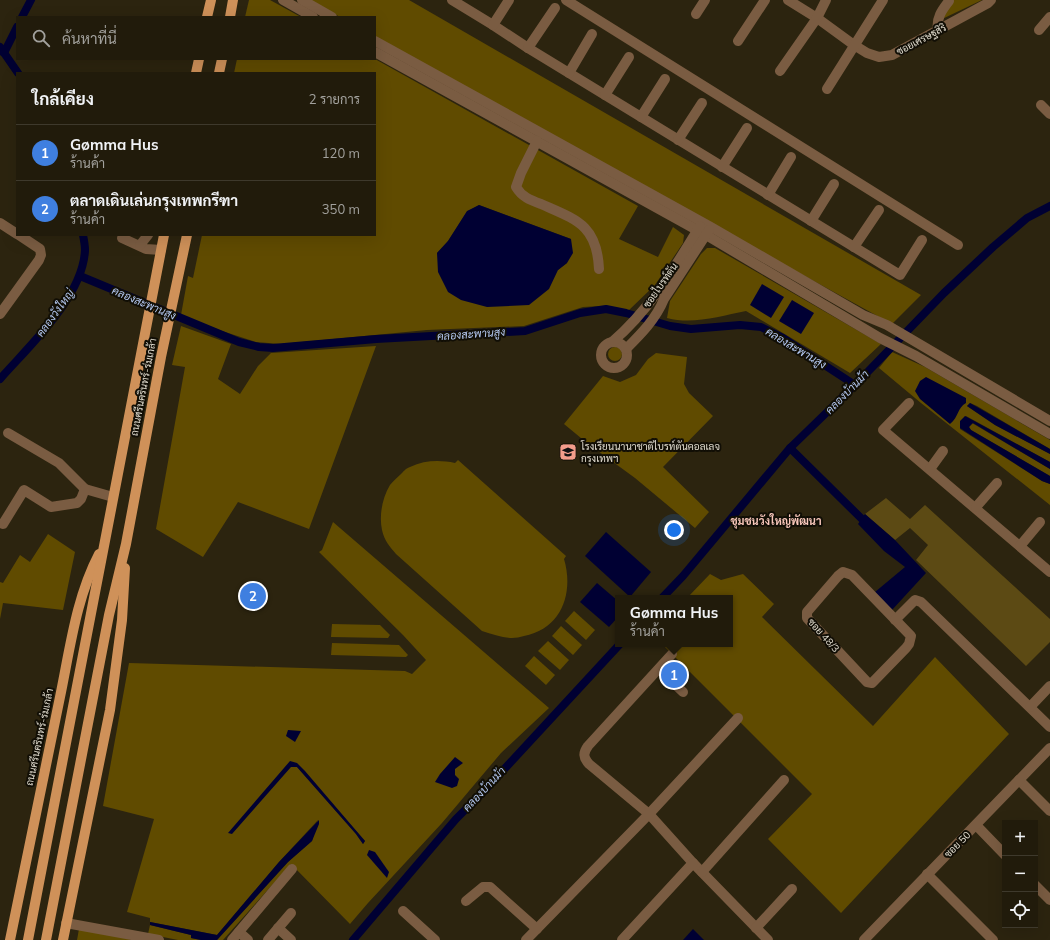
<!DOCTYPE html>
<html lang="th">
<meta charset="utf-8">
<style>
:root{--surface:#211b0b;--page:#2d2819;--text:#f1f3f6;--muted:#a2a19d;--line:#3e392c;--accent:#f49d8b}
body{margin:0;font-family:Mulish,Sarabun,sans-serif;background:var(--page);color:var(--text)}
.controls{position:absolute;right:12px;bottom:12px;display:grid;overflow:hidden;border-radius:0px;box-shadow:0 4px 16px #0002}
.controls button{width:36px;height:36px;display:grid;place-items:center;padding:0;border:0;border-bottom:1px solid var(--line);background:var(--surface);color:var(--text);font:20px sans-serif}
.you{position:absolute;left:674px;top:530px;width:14px;height:14px;margin:-10px;border:3px solid #fff;border-radius:50%;background:#1a73e8;box-shadow:0 0 0 6px #1a73e833}
.badge{display:grid;place-items:center;width:26px;height:26px;border-radius:50%;background:var(--accent);color:#fff;font-size:13px;font-weight:700}
.pin{position:absolute;translate:-50% -50%;border:2px solid #fff;box-shadow:0 1px 4px #0006}
.popup{position:absolute;left:615px;top:595px;width:118px;height:52px;box-sizing:border-box;display:grid;place-content:center;border-radius:0px;background:var(--surface);filter:drop-shadow(0 1px 3px #0005);font-size:13px;white-space:nowrap;color:var(--muted)}
.popup b{font-size:15px;color:var(--text)}
.popup::after{content:'';position:absolute;left:50%;top:100%;margin-left:-8px;border:8px solid transparent;border-top-color:var(--surface)}
.list{margin:0;padding:0;list-style:none}
h2{display:flex;justify-content:space-between;align-items:center;height:52px;margin:0;padding:0 16px;font-size:17px}
h2 small{font-size:13px;font-weight:400;color:var(--muted)}
.list li{display:grid;grid-template-columns:26px 1fr auto;gap:12px;align-items:center;box-sizing:border-box;height:56px;padding:0 16px;border-top:1px solid var(--line)}
.list b{display:block;font-size:15px;white-space:nowrap}
.list p{margin:0;font-size:13px;white-space:nowrap;color:var(--muted)}
.list em{font-size:13px;font-style:normal;color:var(--muted)}
.icon{flex:none;width:22px;height:22px;fill:none;stroke:currentColor;stroke-width:2;stroke-linecap:round;stroke-linejoin:round}
.map{position:relative;flex:none;width:1050px;height:940px;overflow:hidden}
.search{position:absolute;background:var(--surface);box-shadow:0 4px 16px #0002;left:16px;top:16px;width:360px;height:44px;display:flex;align-items:center;gap:10px;box-sizing:border-box;padding:0 14px;border-radius:0px;color:var(--muted);font-size:15px}
.panel{position:absolute;background:var(--surface);box-shadow:0 4px 16px #0002;left:16px;top:72px;width:360px;height:164px;border-radius:0px}
.map>svg:first-child{display:block}
</style>
<div class="map">
<svg width="1050" height="940" viewBox="0 0 1050 940">
<rect width="100%" height="100%" fill="#2c240f"/>
<!-- green -->
<g fill="#604b00" fill-rule="evenodd">
<polygon points="249,0 270,0 301,17 245,17"/>
<polygon points="310,0 409,0 921,295 892,324 463,88 375,37 375,17 340,17"/>
<polygon points="946,0 982,0 940,20"/>
<path d="M237,59H375L638,206L619,239L658,257L673,227L684,235L683,243L655,285L628,311L601,306L583,307L524,326L427,330L281,344L256,342L222,331L181,315L188,276L193,278L202,235H375V73H234ZM479,205L571,239L567,263L558,270L437,253L448,241L467,212Z"/>
<path d="M707,248H715L881,344L850,373L746,311C720,316 693,325 667,318L670,301L701,254Z"/>
<polygon points="181,326 231,344 218,379 240,394 258,366 271,353 376,346 309,529 238,502 203,557 156,529 185,367 172,365"/>
<circle cx="615" cy="354" r="7"/>
<polygon points="892,352 925,367 1050,440 1050,449 977,406 970,403 967,406 995,425 1050,454 1050,462 966,416 960,422 960,429 1042,481 1050,484 1050,505 921,403 879,368"/>
<polygon points="656,353 687,357 684,384 689,393 713,416 663,467 709,512 695,528 635,478 587,443 564,424 603,376 620,382 636,375 648,359"/>
<polygon points="972,423 1050,469 1050,476 971,430 969,427"/>
<path d="M458,460L566,556L564,559C574,592 562,629 524,636C520,637 516,638 512,638C502,638 492,634 482,631L396,554C390,547 384,540 382,530C379,516 382,498 390,485C393,481 397,478 401,474C404,471 405,469 410,467C425,460 440,460 455,463Z"/>
<path d="M333,522L549,708L501,753L442,823L368,903L350,924L291,864L223,940H217L288,862L312,841L318,820L279,862L217,935L150,922V918L127,912L154,819L103,806L129,663L405,671L412,674L426,660L403,635L319,552L322,550ZM297,764L365,841L363,844L356,834L297,767H291Z"/>
<polygon points="48,534 75,552 63,610 3,603 0,619 0,582 3,583 20,555 30,562"/>
<polygon points="710,574 721,580 743,574 774,604 762,617 873,726 935,657 1009,734 841,913 768,839 812,794 662,644 730,644 730,598 687,598"/>
<polygon points="574,611 595,630 586,640 565,621"/>
<polygon points="332,624 380,625 390,635 388,638 331,637"/>
<polygon points="561,626 582,645 573,655 552,636"/>
<polygon points="548,641 569,660 560,670 538,651"/>
<polygon points="332,643 399,645 408,655 406,657 331,655"/>
<polygon points="534,656 555,675 546,685 525,666"/>
<polygon points="150,925 191,935 191,938 201,940 178,940 148,934"/>
<polygon points="79,929 134,940 77,940"/>
</g>
<!-- forest -->
<polygon fill="#5c4a14" points="886,498 910,519 925,505 1050,619 1050,642 1026,666 916,560 928,545 910,528 895,540 865,514"/>
<!-- water -->
<g fill="#003">
<polygon points="479,205 571,239 573,253 567,263 558,270 549,289 529,305 487,307 461,300 448,292 438,272 437,253 448,241 467,211"/>
<polygon points="762,284 784,297 771,318 750,305"/>
<polygon points="792,300 814,313 801,334 779,321"/>
<path d="M926,377L966,398V403C957,408 959,417 950,424L920,399L915,391L920,381Z"/>
<polygon points="970,403 1050,449 1050,454 995,425 967,406"/>
<polygon points="965,416 1050,462 1050,469 973,423 969,427 971,430 1050,476 1050,484 1042,481 960,428 960,421"/>
<polygon points="865,514 895,540 926,573 892,610 875,592 905,567 884,551 858,524"/>
<polygon points="606,532 651,572 630,597 585,556"/>
<polygon points="597,583 618,601 618,617 609,627 580,602"/>
<polygon points="288,730 301,731 295,742 286,736"/>
<polygon points="455,757 463,763 455,769 455,775 459,779 457,786 452,788 435,782 440,774"/>
<polygon points="290,761 297,763 305,771 365,841 363,844 356,834 297,767 291,767 232,834 228,833"/>
<polygon points="319,820 319,824 312,841 288,862 217,940 201,940 191,938 191,935 150,925 150,922 217,935 279,862"/>
<polygon points="369,850 375,852 389,872 387,878 367,855"/>
<polygon points="693,929 704,940 683,940"/>
</g>
<g fill="none" stroke-linecap="round" stroke-linejoin="round">
<!-- canal -->
<g stroke="#003" stroke-width="8">
<polyline points="22,17 31,0"/>
<polyline points="0,47 18,73"/>
<polyline points="4,53 17,27"/>
<polyline points="80,276 239,342 259,347 273,348 376,339 525,331 580,313 606,309 626,313 670,326 691,329 740,325 761,327 783,338 855,385"/>
<path d="M0,379C29,346 83,297 85,250C85,245 84,240 83,235"/>
<polyline points="790,448 869,526"/>
<polyline points="662,598 683,576 790,448 855,385 944,293 993,247 1027,218 1050,206"/>
<polyline points="353,940 456,819 484,791 620,644"/>
</g>
<!-- minor -->
<g stroke="#7a5c42" stroke-width="10">
<polyline points="283,0 313,17"/>
<polyline points="302,0 332,17"/>
<polyline points="452,0 493,25 528,48 900,275 922,240"/>
<polyline points="566,0 958,245"/>
<polyline points="788,0 817,18 854,45 867,53 879,57 892,55 988,3 991,0"/>
<polyline points="696,14 705,0"/>
<polyline points="493,25 509,0"/>
<path d="M938,30C936,18 942,10 949,1"/>
<polyline points="1039,30 1050,17"/>
<polyline points="375,41 711,227 863,315 887,325 1050,421"/>
<polyline points="738,41 765,0"/>
<polyline points="528,48 555,8"/>
<polyline points="375,52 706,235 880,338 916,356 1050,434"/>
<polyline points="780,71 817,18 826,0"/>
<polyline points="569,73 592,34"/>
<polyline points="827,89 883,0"/>
<polyline points="605,95 629,57"/>
<polyline points="1041,105 1050,114"/>
<polyline points="641,117 665,79"/>
<polyline points="678,140 702,103"/>
<path d="M537,141L521,173L516,187C522,197 530,200 541,204C577,220 597,225 599,269"/>
<polyline points="722,167 747,128"/>
<polyline points="768,195 791,157"/>
<polyline points="811,221 834,184"/>
<polyline points="0,223 17,234"/>
<polyline points="122,238 146,249 161,250"/>
<polyline points="140,245 148,235"/>
<polyline points="854,247 879,210"/>
<polyline points="0,314 39,260 41,255 40,249 19,235"/>
<circle cx="614" cy="355" r="13"/>
<path d="M612,342C649,311 675,267 700,226"/>
<path d="M626,349C641,334 656,319 664,299L709,230"/>
<polyline points="909,403 883,430 1050,572"/>
<polyline points="8,433 59,463 85,489 113,497"/>
<polyline points="930,469 943,451"/>
<polyline points="976,507 997,483"/>
<polyline points="3,524 24,490 51,507 77,503 81,499 85,489"/>
<polyline points="1020,546 1040,522"/>
<polygon points="843,572 852,575 911,636 909,644 906,648 872,683 867,682 807,618 807,612 838,576"/>
<polyline points="895,620 915,600 921,602 1050,727"/>
<path d="M672,654L588,746C583,753 583,757 589,764L649,814L693,863L768,940"/>
<polyline points="659,669 683,692"/>
<polyline points="1030,707 1050,686"/>
<polyline points="1019,780 1050,811"/>
<polyline points="976,825 1005,855"/>
<polyline points="702,872 784,780"/>
<polyline points="927,874 993,940"/>
<polyline points="1035,885 1050,900"/>
<polyline points="466,901 483,887 490,887 537,929"/>
<polyline points="403,911 435,940"/>
<polyline points="66,923 159,940"/>
<polyline points="278,928 291,940"/>
<polyline points="756,928 792,889"/>
<polyline points="239,932 248,940"/>
<polyline points="232,940 292,869"/>
<polyline points="268,940 291,913"/>
<polyline points="526,940 649,814 738,718"/>
<polyline points="622,940 693,863"/>
<polyline points="864,940 1050,748"/>
</g>
<!-- major -->
<g stroke="#cf9159" stroke-width="10">
<polyline points="207,17 211,0"/>
<polyline points="230,17 233,0"/>
<polyline points="196,73 199,59"/>
<polyline points="219,73 222,59"/>
<path d="M10,940C27,859 43,778 60,697C70,649 76,598 99,554"/>
<polyline points="28,940 164,235"/>
<polyline points="46,940 109,615 126,544 161,357 187,235"/>
<polyline points="63,940 110,710 122,620 125,568"/>
</g>
</g>
<!-- icons -->
<defs>
<g id="school-square" transform="scale(0.9)"><rect x="-9" y="-9" width="18" height="18" rx="4" fill="#f49d8b" stroke="#110e05"/><path d="M0-5L7-2L0 1L-7-2ZM-4 1L0 2.5L4 1V4Q0 6-4 4Z" fill="#111"/></g>
</defs>
<g fill-rule="evenodd">
<use href="#school-square" x="568" y="452"/>
</g>
<g text-anchor="middle" stroke-width="4" stroke-linejoin="round" paint-order="stroke">
<!-- street labels -->
<g font-size="10" fill="#e3ded1" stroke="#110e05">
<text transform="translate(921 39) rotate(-28)" y="4">ซอยเศรษฐสิริ</text>
<text transform="translate(660 285) rotate(-55)" y="4">ซอยไบรท์ตัน</text>
<text transform="translate(143 387) rotate(-79)" y="4">ถนนศรีนครินทร์-ร่มเกล้า</text>
<text transform="translate(824 635) rotate(48)" y="4">ซอย 48/3</text>
<text transform="translate(39 737) rotate(-78)" y="4">ถนนศรีนครินทร์-ร่มเกล้า</text>
<text transform="translate(957 844) rotate(-45)" y="4">ซอย 50</text>
</g>
<!-- poi labels -->
<g font-size="10" fill="#e3ded1" stroke="#110e05" text-anchor="start">
<text x="581" y="450">โรงเรียนนานาชาติไบรท์ตันคอลเลจ<tspan x="581" dy="12">กรุงเทพฯ</tspan></text>
</g>
<!-- water labels -->
<g font-size="11" font-style="italic" fill="#b4c8f0" stroke="#110e05">
<text transform="translate(144 303) rotate(23)" y="4">คลองสะพานสูง</text>
<text transform="translate(55 313) rotate(-54)" y="4">คลองวังใหญ่</text>
<text transform="translate(471 334) rotate(-4)" y="4">คลองสะพานสูง</text>
<text transform="translate(796 348) rotate(31)" y="4">คลองสะพานสูง</text>
<text transform="translate(847 392) rotate(-45)" y="4">คลองบ้านม้า</text>
<text transform="translate(484 789) rotate(-47)" y="4">คลองบ้านม้า</text>
</g>
<!-- neighbourhood labels -->
<g font-size="11" font-weight="bold" fill="#fbc9bd" stroke="#110e05">
<text x="776" y="525">ชุมชนวังใหญ่พัฒนา</text>
</g>
</g>
</svg>
<div class="controls">
<button>+</button>
<button>−</button>
<button><svg class="icon" aria-label="locate" viewBox="0 0 24 24"><circle cx="12" cy="12" r="6"/><path d="M12 2v4M12 18v4M2 12h4M18 12h4"/></svg></button>
</div>
<div class="you"></div>
<div class="pin badge" style="left:674px;top:675px;background:#3f7fe0">1</div>
<div class="popup"><b>Gømma Hus</b>ร้านค้า</div>
<div class="pin badge" style="left:253px;top:596px;background:#3f7fe0">2</div>
<div class="search"><svg class="icon" aria-label="search" viewBox="0 0 24 24"><circle cx="10" cy="10" r="6"/><path d="M15 15l6 6"/></svg>ค้นหาที่นี่</div>
<section class="panel">
<h2>ใกล้เคียง<small>2 รายการ</small></h2>
<ul class="list">
<li><span class="badge" style="background:#3f7fe0">1</span><div><b>Gømma Hus</b><p>ร้านค้า</p></div><em>120 m</em></li>
<li><span class="badge" style="background:#3f7fe0">2</span><div><b>ตลาดเดินเล่นกรุงเทพกรีฑา</b><p>ร้านค้า</p></div><em>350 m</em></li>
</ul>
</section>
</div>
